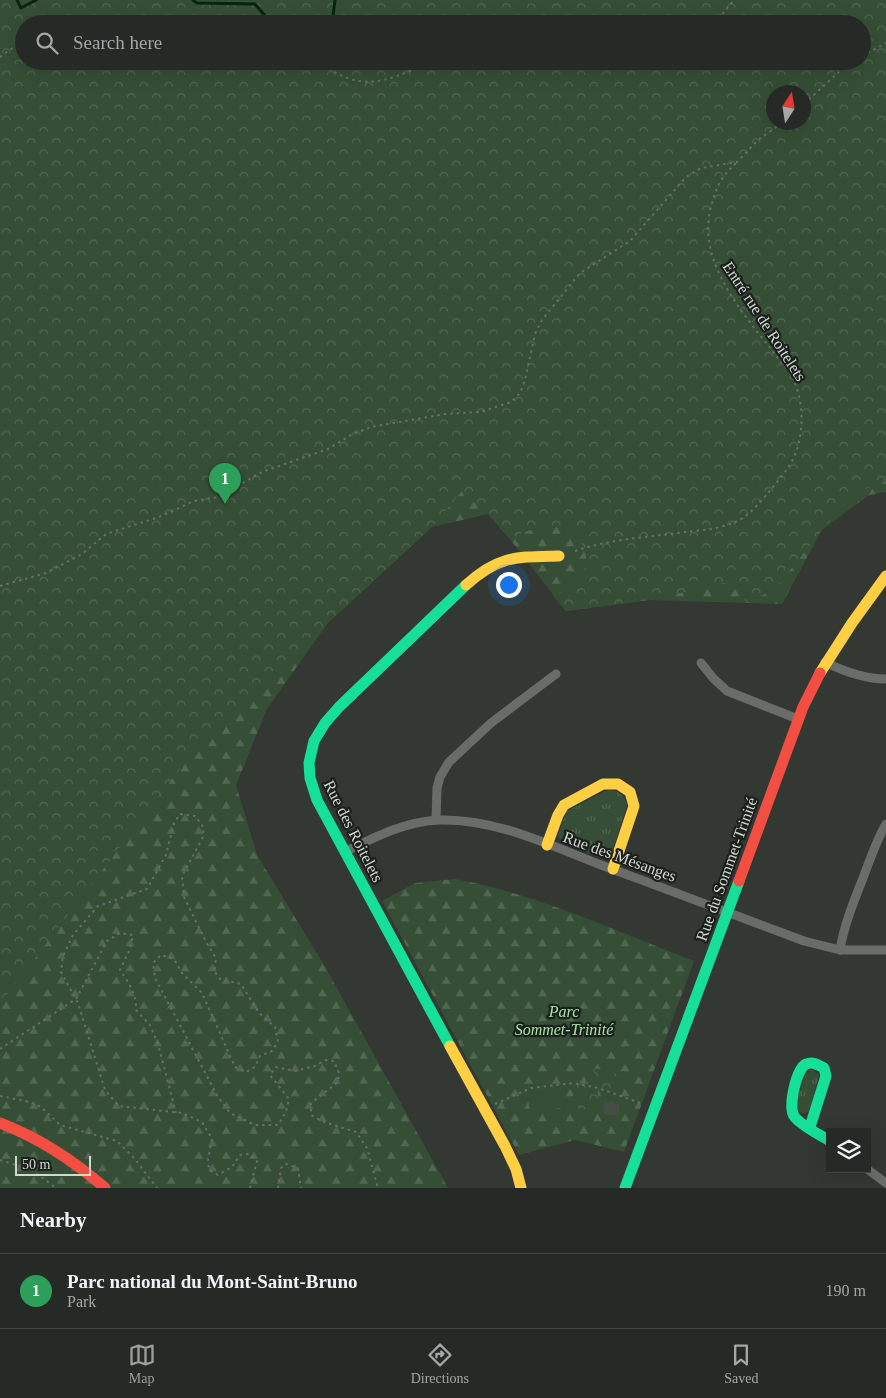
<!DOCTYPE html>
<meta charset="utf-8">
<style>
:root{--surface:#262a26;--page:#2e322e;--text:#f1f3f6;--muted:#a4a7a7;--line:#424643;--accent:#9aa09a}
body{margin:0;font-family:"Times New Roman",serif;background:var(--page);color:var(--text)}
.controls{position:absolute;right:15px;bottom:15px;display:grid;overflow:hidden;border-radius:0px;box-shadow:0 5px 20px #0002}
.controls button{width:45px;height:45px;display:grid;place-items:center;padding:0;border:0;border-bottom:1px solid var(--line);background:var(--surface);color:var(--text);font:25px sans-serif}
.compass{position:absolute;left:766px;top:85px;width:45px;height:45px;border-radius:50%;background:var(--surface);box-shadow:0 5px 20px #0002;rotate:12deg}
.scale{position:absolute;left:15px;bottom:12px;width:76px;box-sizing:border-box;padding-left:5px;border:2px solid #d1d8d1;border-top:0;font-size:14px;line-height:18px;white-space:nowrap;color:#d1d8d1;-webkit-text-stroke:4px #1b201c;paint-order:stroke}
.you{position:absolute;left:508px;top:584px;width:18px;height:18px;margin:-12px;border:4px solid #fff;border-radius:50%;background:#1a73e8;box-shadow:0 0 0 8px #1a73e833}
.badge{display:grid;place-items:center;width:32px;height:32px;border-radius:50%;background:var(--accent);color:#fff;font-size:16px;font-weight:700}
.pin{position:absolute;translate:-50% -41px;filter:drop-shadow(0 1px 2px #0008)}
.pin::after{content:'';position:absolute;top:26px;width:18px;height:15px;background:inherit;clip-path:polygon(0 0,100% 0,50% 100%)}
.list{margin:0;padding:0;list-style:none}
h2{display:flex;justify-content:space-between;align-items:center;height:65px;margin:0;padding:0 20px;font-size:21px}
h2 small{font-size:16px;font-weight:400;color:var(--muted)}
.list li{display:grid;grid-template-columns:32px 1fr auto;gap:15px;align-items:center;box-sizing:border-box;height:75px;padding:0 20px;border-top:1px solid var(--line)}
.list b{display:block;font-size:19px;white-space:nowrap}
.list p{margin:0;font-size:16px;white-space:nowrap;color:var(--muted)}
.list em{font-size:16px;font-style:normal;color:var(--muted)}
.icon{flex:none;width:28px;height:28px;fill:none;stroke:currentColor;stroke-width:2;stroke-linecap:round;stroke-linejoin:round}
.map{position:relative;flex:none;width:886px;height:1188px;overflow:hidden}
.search{position:absolute;background:var(--surface);box-shadow:0 5px 20px #0002;left:15px;right:15px;top:15px;height:55px;display:flex;align-items:center;gap:12px;box-sizing:border-box;padding:0 18px;border-radius:28px;color:var(--muted);font-size:19px}
.sheet{height:140px;background:var(--surface)}
nav{display:flex;justify-content:space-around;align-items:center;box-sizing:border-box;height:70px;border-top:1px solid var(--line);background:var(--surface);font-size:14px;color:var(--muted)}
nav a{display:grid;justify-items:center;gap:2px}
nav .on{color:var(--accent)}
.map>svg:first-child{display:block}
</style>
<div class="map">
<svg width="886" height="1188" viewBox="0 0 886 1188">
<defs>
<pattern id="grass-tufts" width="24" height="20" patternUnits="userSpaceOnUse" patternTransform="scale(1.25)"><rect width="24" height="20" fill="#364e36"/><path d="M3 7l-1-3M5 7V3M7 7l1-3M15 17l-1-3M17 17v-4M19 17l1-3" fill="none" stroke="#526752"/></pattern>
<pattern id="forest-firs" width="22" height="20" patternUnits="userSpaceOnUse" patternTransform="scale(1.25)"><rect width="22" height="20" fill="#364e36"/><path d="M5 1l3.5 6h-7zM16 11l3.5 6h-7z" fill="#526752"/></pattern>
<pattern id="park-crowns" width="20" height="18" patternUnits="userSpaceOnUse" patternTransform="scale(1.25)"><rect width="20" height="18" fill="#364e36"/><path d="M2 6a3 3 0 1 1 6 0M12 15a3 3 0 1 1 6 0" fill="none" stroke="#526752"/></pattern>
</defs>
<rect width="100%" height="100%" fill="#333833"/>
<!-- grass -->
<g fill="url(#grass-tufts)">
<path d="M608,790C618,790 624,795 627,805L612,852L609,856L601,858L561,842L558,835L567,811Z"/>
<polygon points="808,1070 813,1070 819,1075 809,1111 804,1113 799,1112 796,1104 805,1074"/>
</g>
<!-- forest -->
<g fill="url(#forest-firs)" fill-rule="evenodd">
<path d="M0,0H886V492L869,495L822,530L782,604L649,600L566,611L509,538L488,514L432,527L327,624L267,709L236,785L257,855L324,965L448,1188H0ZM24,24H862V61H24ZM774,92H804V122H774Z"/>
<path d="M455,879C537,894 616,931 694,961L624,1152L575,1140L519,1155L382,901L415,883Z"/>
</g>
<!-- park -->
<g fill="url(#park-crowns)" fill-rule="evenodd">
<path d="M0,0H886V480L854,494L822,530L775,589L747,603L729,582L649,600L566,611L553,596C561,591 573,586 579,579C597,558 579,527 553,526C539,525 522,534 509,538L488,514L462,491L432,527L205,736L0,1004ZM24,24H862V61H24ZM774,92H804V122H774Z"/>
<polygon points="596,1068 626,1077 618,1094 598,1089 597,1112 573,1107 573,1083 589,1086"/>
</g>
<!-- pitch -->
<polygon fill="#364e36" points="562,1087 569,1106 531,1114 526,1092"/>
<g fill="none" stroke-linecap="round" stroke-linejoin="round">
<!-- stream -->
<g stroke="#08260c" stroke-width="3">
<polyline points="17,0 21,8 36,0"/>
<polyline points="193,0 197,3 255,4 272,24"/>
<polyline points="332,24 335,0"/>
</g>
</g>
<!-- building -->
<polygon fill="#444e44" points="604,1101 619,1104 619,1116 604,1114"/>
<g fill="none" stroke-linecap="round" stroke-linejoin="round">
<!-- path -->
<g stroke="#696c69" stroke-width="2" stroke-dasharray="2.5 4" stroke-linecap="butt">
<polyline points="714,24 734,0"/>
<polyline points="862,56 886,43"/>
<polyline points="0,57 11,49 24,44"/>
<path d="M318,61C364,96 386,80 435,61"/>
<polyline points="572,61 622,66 649,61"/>
<polyline points="804,104 842,69 854,61"/>
<path d="M575,551C610,539 649,537 686,532C704,530 729,528 744,517C753,511 761,501 768,493C776,483 785,473 791,463C805,438 805,400 791,375C785,365 776,357 770,348C740,310 699,262 710,211C716,187 719,179 737,162"/>
<polyline points="0,586 46,573 82,554 106,534 159,517 194,501 218,497 262,472 328,449 351,435 371,427 445,414 480,412 511,402 520,393 525,380 535,334 542,320 580,273 630,241 686,177 701,168 737,162 758,140 783,122"/>
<path d="M0,1049L76,999L107,941L120,933L133,935L130,949L120,970C129,983 137,995 136,1010L150,1025L158,1044L176,1113"/>
<polyline points="0,1096 30,1102 41,1107 60,1125 117,1141 135,1159 157,1188"/>
<polyline points="495,1104 531,1088 573,1083 598,1088 643,1104"/>
<polyline points="0,1160 32,1170 56,1188"/>
<polyline points="250,1188 257,1161 249,1154 240,1155 232,1167 218,1175 209,1170 208,1159 212,1139 202,1122 182,1113 119,1106 105,1090 78,1003 61,972 63,956 73,935 98,906 147,889 166,855 174,823 180,814 195,816 204,828 202,839 182,876 184,897 206,942 216,958 214,971 220,979 241,984 259,1013 275,1027 278,1042 272,1051 260,1056 255,1067 246,1072 235,1067 202,993 182,973 174,959 161,955 153,963 155,978 218,1097 230,1113 255,1125 278,1125 286,1112 289,1099 270,1075 276,1067 295,1071 315,1066 326,1060 334,1061 339,1073 338,1082 311,1103 311,1115 324,1122 356,1132 367,1148 378,1188"/>
<polyline points="278,1188 281,1168 286,1164 298,1168 301,1188"/>
</g>
<!-- street -->
<g stroke="#6a6c6a" stroke-width="9">
<path d="M825,662C845,672 864,679 886,679"/>
<polyline points="701,663 713,678 727,691 798,719"/>
<polyline points="436,820 437,788 440,777 449,762 491,723 556,674"/>
<path d="M345,852C375,837 404,822 438,820C495,818 549,845 601,865C669,890 737,916 804,941L840,950H886"/>
<path d="M840,950C844,925 854,901 863,878C870,860 876,841 886,824"/>
<polyline points="867,1169 886,1183"/>
</g>
<!-- fast -->
<g stroke="#16e098" stroke-width="11">
<polyline points="450,1046 317,800 310,778 309,763 314,741 325,723 339,707 466,585"/>
<path d="M810,1127L826,1076L824,1068C818,1065 813,1061 806,1064C796,1069 788,1107 794,1116C800,1125 820,1135 830,1141"/>
<polyline points="625,1188 739,881"/>
</g>
<!-- slow -->
<g stroke="#ffcf43" stroke-width="11">
<path d="M466,585C499,555 517,557 559,556"/>
<polyline points="820,673 852,623 886,576"/>
<polyline points="547,845 558,815 564,805 603,784 618,784 630,792 634,806 613,869"/>
<polyline points="450,1046 505,1146 516,1169 521,1188"/>
</g>
<!-- jam -->
<g stroke="#f24e42" stroke-width="11">
<polyline points="739,881 803,707 820,673"/>
<path d="M0,1123C39,1138 73,1160 105,1188"/>
</g>
</g>
<g text-anchor="middle" stroke-width="4.5" stroke-linejoin="round" paint-order="stroke">
<!-- street labels -->
<g font-size="16" fill="#d1d8d1" stroke="#1b201c">
<text transform="translate(765 321) rotate(57)" y="6">Entré rue de Roitelets</text>
<text transform="translate(354 831) rotate(63)" y="6">Rue des Roitelets</text>
<text transform="translate(620 856) rotate(20)" y="6">Rue des Mésanges</text>
<text transform="translate(726 869) rotate(-70)" y="6">Rue du Sommet-Trinité</text>
</g>
<!-- park labels -->
<g font-size="16" font-style="italic" fill="#a3e4a6" stroke="#1b201c">
<text x="564" y="1017">Parc<tspan x="564" dy="18">Sommet-Trinité</tspan></text>
</g>
</g>
</svg>
<div class="controls">
<button><svg class="icon" aria-label="layers" viewBox="0 0 24 24"><path d="M12 4l9 5-9 5-9-5zM3 14l9 5 9-5"/></svg></button>
</div>
<svg class="compass" viewBox="-18 -18 36 36"><path d="M0-13l5 13h-10z" fill="#e53935"/><path d="M0 13l5-13h-10z" fill="#a4a7a7"/></svg>
<div class="scale">50 m</div>
<div class="you"></div>
<div class="pin badge" style="left:225px;top:504px;background:#2e9e5b">1</div>
<div class="search"><svg class="icon" aria-label="search" viewBox="0 0 24 24"><circle cx="10" cy="10" r="6"/><path d="M15 15l6 6"/></svg>Search here</div>
</div>
<section class="sheet">
<h2>Nearby<small></small></h2>
<ul class="list">
<li><span class="badge" style="background:#2e9e5b">1</span><div><b>Parc national du Mont-Saint-Bruno</b><p>Park</p></div><em>190 m</em></li>
</ul>
</section>
<nav>
<a class="on"><svg class="icon" aria-label="map" viewBox="0 0 24 24"><path d="M3 6l6-2 6 2 6-2v14l-6 2-6-2-6 2zM9 4v14M15 6v14"/></svg>Map</a>
<a><svg class="icon" aria-label="directions" viewBox="0 0 24 24"><path d="M12 3l9 9-9 9-9-9zM9 14v-3h6M13 9l2 2-2 2"/></svg>Directions</a>
<a><svg class="icon" aria-label="saved" viewBox="0 0 24 24"><path d="M7 4h10v16l-5-4-5 4z"/></svg>Saved</a>
</nav>
